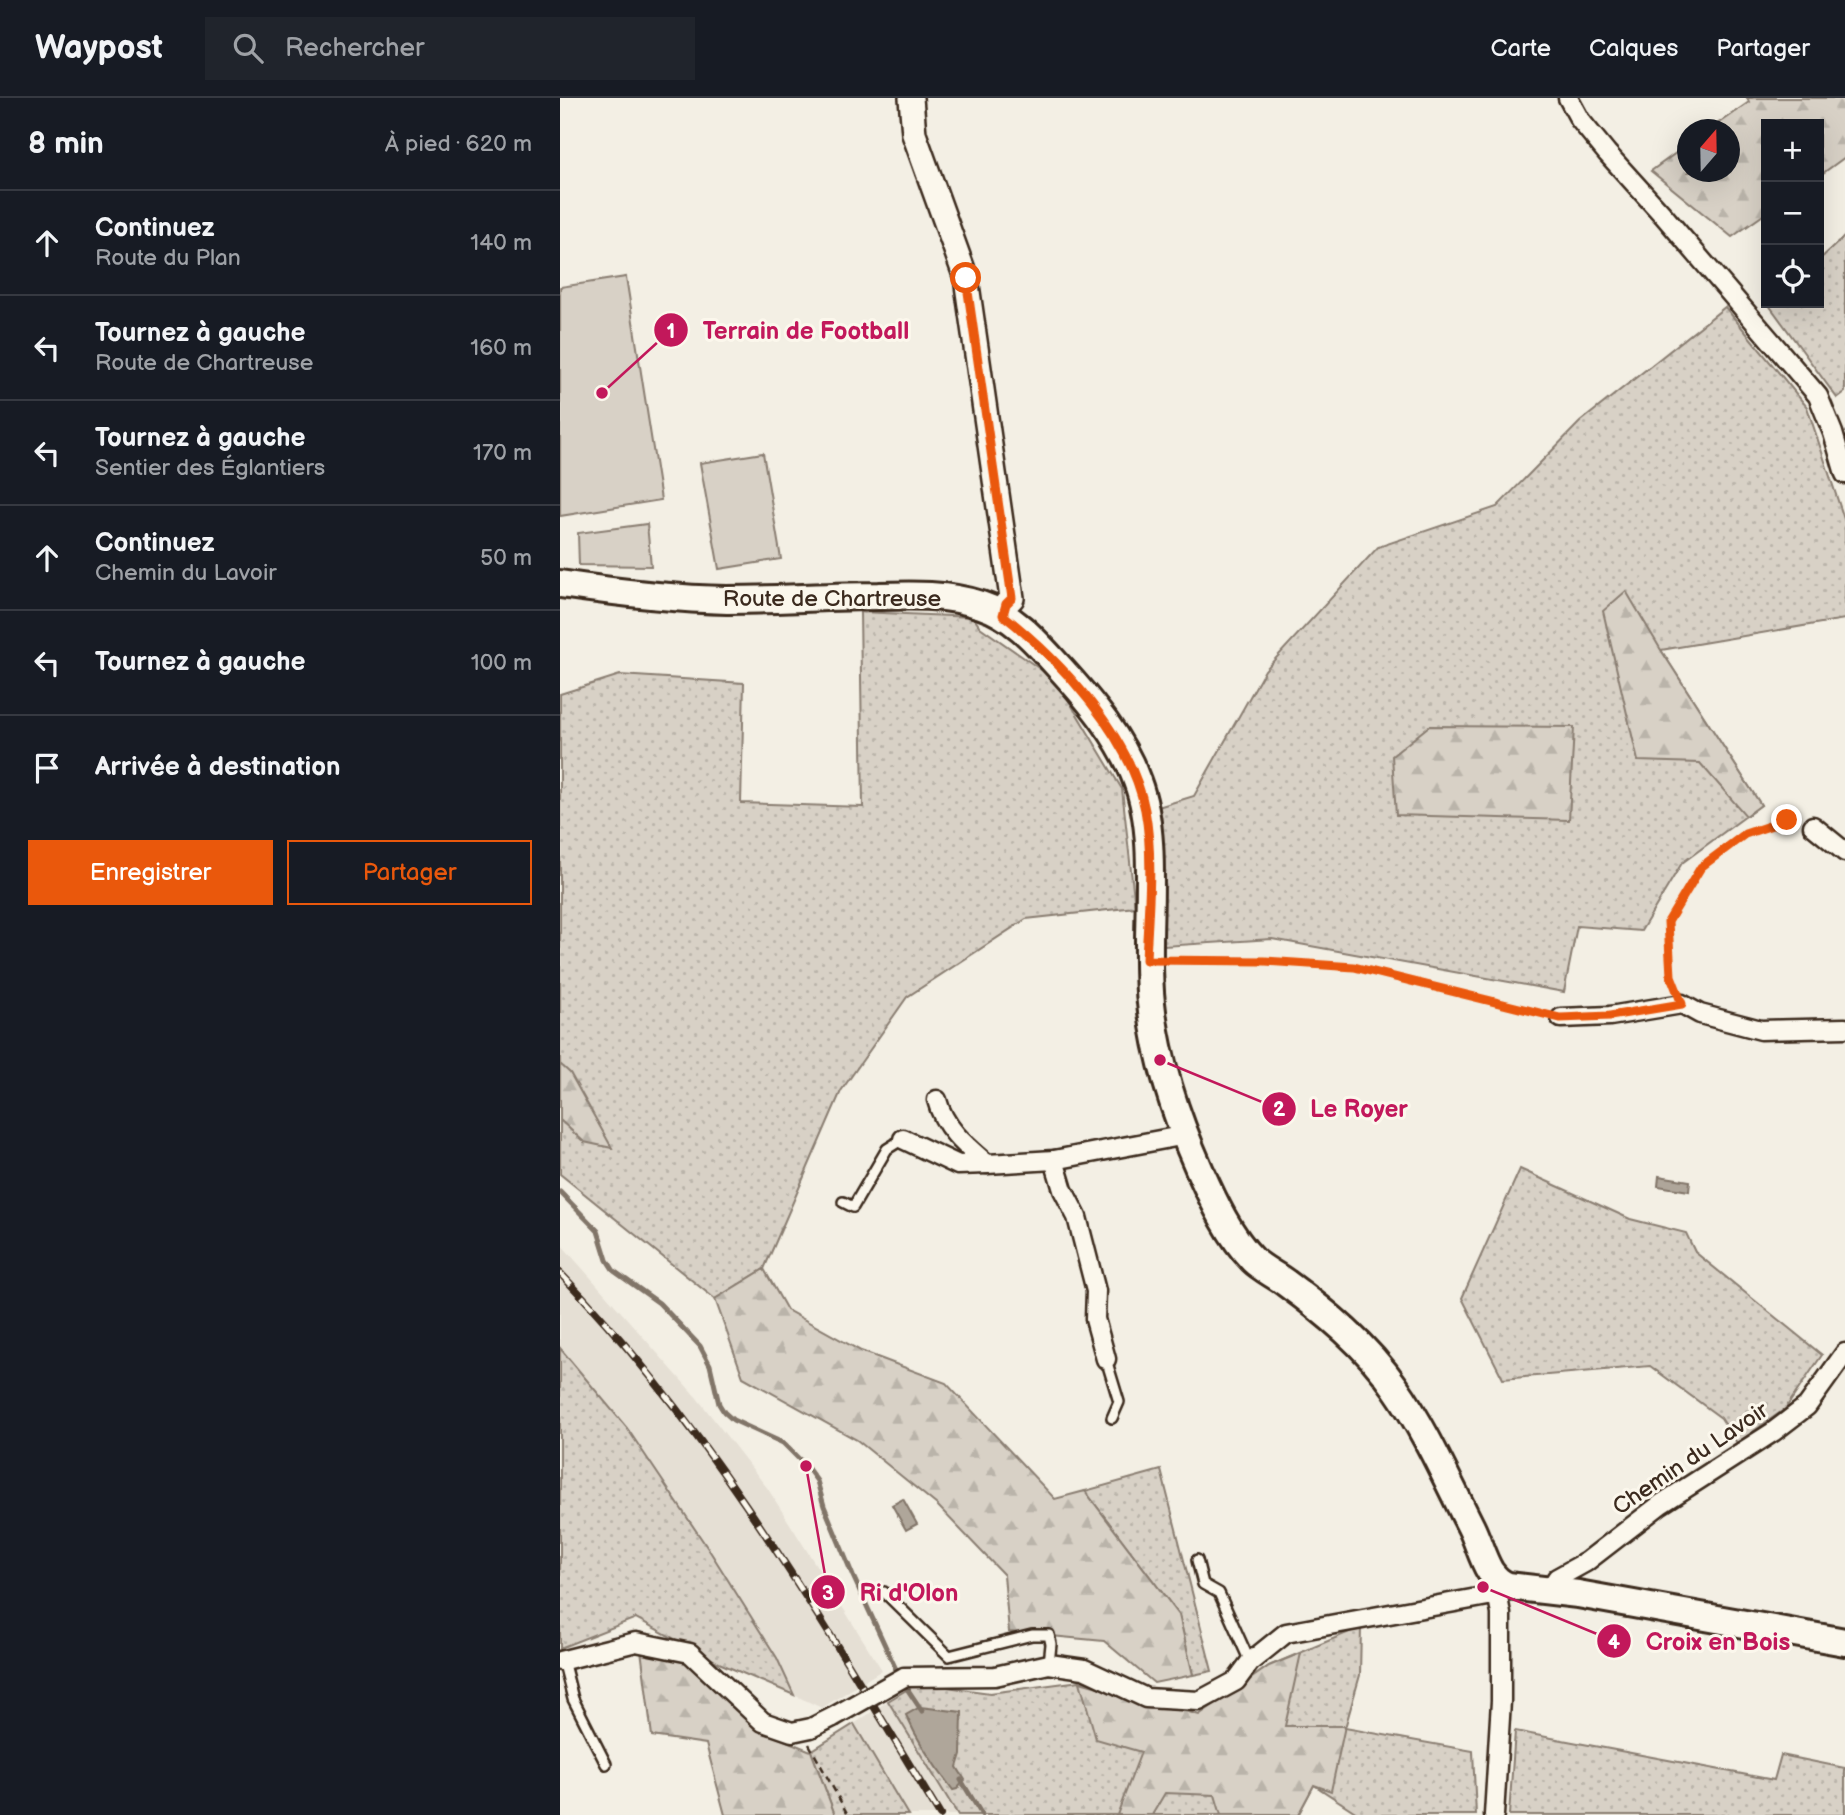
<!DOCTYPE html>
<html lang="fr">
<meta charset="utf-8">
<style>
:root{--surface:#171b24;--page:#20242c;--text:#f1f3f6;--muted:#9ea1a6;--line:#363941;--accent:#ea580c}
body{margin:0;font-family:"Balsamiq Sans",sans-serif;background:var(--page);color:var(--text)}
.controls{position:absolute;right:21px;top:21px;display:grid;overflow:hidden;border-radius:0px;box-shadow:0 7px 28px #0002}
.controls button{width:63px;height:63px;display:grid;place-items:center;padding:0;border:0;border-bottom:2px solid var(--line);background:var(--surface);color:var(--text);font:35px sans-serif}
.compass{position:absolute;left:1117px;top:21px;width:63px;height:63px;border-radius:50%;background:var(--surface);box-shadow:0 7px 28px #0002;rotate:20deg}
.stop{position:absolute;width:21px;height:21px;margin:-16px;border:5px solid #ea580c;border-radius:50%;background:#fff}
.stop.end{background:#ea580c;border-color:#fff;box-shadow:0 2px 7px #0008}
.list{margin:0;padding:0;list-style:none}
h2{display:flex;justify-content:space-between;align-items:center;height:91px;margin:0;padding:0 28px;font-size:30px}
h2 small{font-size:23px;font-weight:400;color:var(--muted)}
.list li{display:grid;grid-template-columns:46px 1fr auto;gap:21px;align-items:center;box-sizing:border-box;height:105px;padding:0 28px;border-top:2px solid var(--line)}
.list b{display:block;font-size:26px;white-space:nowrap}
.list p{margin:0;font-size:23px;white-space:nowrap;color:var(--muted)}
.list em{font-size:23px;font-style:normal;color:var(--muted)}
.actions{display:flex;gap:14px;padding:21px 28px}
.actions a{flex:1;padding:16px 0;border:2px solid var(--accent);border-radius:0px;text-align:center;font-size:24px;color:var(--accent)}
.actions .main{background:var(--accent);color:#fff}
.icon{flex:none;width:38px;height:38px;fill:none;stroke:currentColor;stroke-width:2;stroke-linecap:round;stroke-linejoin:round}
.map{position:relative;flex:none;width:1285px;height:1717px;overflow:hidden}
header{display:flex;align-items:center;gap:42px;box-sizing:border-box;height:98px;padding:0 35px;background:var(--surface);border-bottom:2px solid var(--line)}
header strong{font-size:33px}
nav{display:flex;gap:38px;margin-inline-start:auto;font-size:24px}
.search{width:490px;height:63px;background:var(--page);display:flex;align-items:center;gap:18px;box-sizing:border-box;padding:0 24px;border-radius:0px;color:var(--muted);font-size:26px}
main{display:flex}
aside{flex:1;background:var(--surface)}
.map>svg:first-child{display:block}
</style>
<header>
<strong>Waypost</strong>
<div class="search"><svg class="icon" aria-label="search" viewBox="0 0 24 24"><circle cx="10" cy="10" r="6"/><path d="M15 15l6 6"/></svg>Rechercher</div>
<nav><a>Carte</a><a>Calques</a><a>Partager</a></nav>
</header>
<main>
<aside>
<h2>8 min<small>À pied · 620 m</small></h2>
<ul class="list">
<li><svg class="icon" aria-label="ahead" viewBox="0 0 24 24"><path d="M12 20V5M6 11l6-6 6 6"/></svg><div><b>Continuez</b><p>Route du Plan</p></div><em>140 m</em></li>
<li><svg class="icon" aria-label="left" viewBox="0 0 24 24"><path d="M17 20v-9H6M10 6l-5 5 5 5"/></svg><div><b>Tournez à gauche</b><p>Route de Chartreuse</p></div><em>160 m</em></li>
<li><svg class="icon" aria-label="left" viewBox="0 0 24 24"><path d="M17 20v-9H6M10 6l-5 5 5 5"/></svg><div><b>Tournez à gauche</b><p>Sentier des Églantiers</p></div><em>170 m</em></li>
<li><svg class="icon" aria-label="ahead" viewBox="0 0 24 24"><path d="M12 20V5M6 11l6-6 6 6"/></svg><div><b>Continuez</b><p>Chemin du Lavoir</p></div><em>50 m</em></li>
<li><svg class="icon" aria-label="left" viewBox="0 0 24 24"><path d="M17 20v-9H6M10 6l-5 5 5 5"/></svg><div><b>Tournez à gauche</b></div><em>100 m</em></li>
<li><svg class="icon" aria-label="arrive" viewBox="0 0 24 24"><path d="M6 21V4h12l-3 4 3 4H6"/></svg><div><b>Arrivée à destination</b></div></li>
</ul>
<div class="actions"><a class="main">Enregistrer</a><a>Partager</a></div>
</aside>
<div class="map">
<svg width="1285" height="1717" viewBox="0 0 1285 1717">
<defs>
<pattern id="grass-dots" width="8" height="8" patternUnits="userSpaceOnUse" patternTransform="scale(1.75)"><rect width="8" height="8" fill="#d8d1c6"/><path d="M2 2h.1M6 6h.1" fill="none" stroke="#bab4aa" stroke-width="1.8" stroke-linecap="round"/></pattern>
<pattern id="forest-firs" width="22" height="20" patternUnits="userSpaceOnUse" patternTransform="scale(1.75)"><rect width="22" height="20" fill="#d8d1c6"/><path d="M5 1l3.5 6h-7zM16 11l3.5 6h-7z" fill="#bab4aa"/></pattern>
</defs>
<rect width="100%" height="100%" fill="#f3efe4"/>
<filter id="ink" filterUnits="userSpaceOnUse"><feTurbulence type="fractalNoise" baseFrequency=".0143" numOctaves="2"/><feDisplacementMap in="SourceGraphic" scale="14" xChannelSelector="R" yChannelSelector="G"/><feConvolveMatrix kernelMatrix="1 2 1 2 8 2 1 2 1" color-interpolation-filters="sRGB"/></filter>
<g filter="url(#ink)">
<!-- built -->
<g fill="#e5dfd4">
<polygon points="0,1145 137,1300 208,1391 322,1572 262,1610 234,1597 217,1560 151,1455 67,1330 0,1250"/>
<polygon points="328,1603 398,1717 348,1717 294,1626"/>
</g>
<!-- grass -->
<g fill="url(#grass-dots)" stroke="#8a7e72" stroke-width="2">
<polygon points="1285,138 1285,294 1277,300 1209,207 1212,205 1259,205 1259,162"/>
<polygon points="1165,209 1247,309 1285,424 1285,521 1101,552 1201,707 1122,765 1081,833 1017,828 1004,894 712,841 604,848 598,709 634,698 705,572 818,449 937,409 1020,324"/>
<polygon points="300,514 413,519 420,529 497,583 562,691 575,809 466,821 347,899 281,993 204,1171 155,1201 0,1076 0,596 60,577 184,585 181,705 303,709"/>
<polygon points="960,1071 1070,1121 1126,1135 1135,1154 1262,1257 1225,1311 1177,1345 1161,1320 1090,1268 943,1281 902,1200"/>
<polygon points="0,1250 67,1330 151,1455 217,1560 234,1597 159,1565 76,1520 0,1550"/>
<polygon points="601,1372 652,1573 633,1577 619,1517 525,1393"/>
<polygon points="801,1529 800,1577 785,1630 913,1653 916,1717 800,1717 754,1687 738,1717 398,1717 328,1603 358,1585 430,1595 520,1583 639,1617 709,1568"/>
<polygon points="294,1626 348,1717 275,1717 251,1653"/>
<polygon points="955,1633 1214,1682 1221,1657 1285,1670 1285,1717 949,1717"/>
</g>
<!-- forest -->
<g fill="url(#forest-firs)" stroke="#8a7e72" stroke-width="2">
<polygon points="1187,0 1285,0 1285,59 1259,78 1259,26 1206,26 1206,115 1172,139 1091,73 1127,47 1128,74 1170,74 1170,32 1150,31 1189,4"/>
<polygon points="1066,493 1101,552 1201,707 1186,718 1140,665 1078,663 1043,513"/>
<polygon points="869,628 1014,629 1009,722 836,717 832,658"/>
<polygon points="0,966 10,975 52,1050 24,1044 0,1022"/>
<polygon points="204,1171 227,1212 301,1253 386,1285 495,1401 525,1393 619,1517 633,1577 594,1585 544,1543 449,1534 444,1477 377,1407 297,1342 183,1279 155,1201"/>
<polygon points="81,1552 125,1564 209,1636 251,1653 275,1717 165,1717 146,1646 92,1638"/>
<polygon points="741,1555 725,1628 785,1628 771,1693 754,1687 738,1717 661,1717 655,1697 605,1695 592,1717 557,1717 581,1654 536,1641 520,1584 639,1617 709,1568"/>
</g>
<!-- pitch -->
<g fill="#d8d1c6" stroke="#8a7e72" stroke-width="2">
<polygon points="66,179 101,402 0,418 0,189"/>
<polygon points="203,355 221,461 159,471 140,365"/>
<polygon points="87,426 91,468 19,467 18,435"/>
</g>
<!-- water -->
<g fill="#afa69a" stroke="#817468" stroke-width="2">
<polygon points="1099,1078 1130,1083 1129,1093 1098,1088"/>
<polygon points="343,1401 357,1426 346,1432 332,1407"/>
<path d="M360,1609L402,1614L401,1656L397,1669L405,1682L397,1691L393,1692L390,1688C372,1665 358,1644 346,1617Z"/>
</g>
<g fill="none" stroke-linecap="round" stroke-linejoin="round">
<!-- stream -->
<g stroke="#817468" stroke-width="5">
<polyline points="0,1094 38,1133 47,1162 54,1173 99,1205 140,1248 150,1267 159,1306 164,1314 173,1322 223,1345 246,1368 257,1383 264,1408 293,1478 340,1580 362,1613"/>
<polyline points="401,1682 422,1717"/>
</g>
<!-- service casing -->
<g stroke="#3b2a1e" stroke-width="14">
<g id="service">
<polyline points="283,1104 293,1109 327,1051 343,1041"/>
<polyline points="546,1261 559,1304 552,1320"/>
<polyline points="637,1462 643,1486 659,1495 690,1564"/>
<polyline points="324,1494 389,1558 472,1537 489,1537 491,1546 489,1566"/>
<polyline points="3,1562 13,1601 46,1666"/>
</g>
</g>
<!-- minor casing -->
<g stroke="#3b2a1e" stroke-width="23">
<g id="minor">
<polyline points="1008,0 1020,22 1047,55 1104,118 1258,298 1273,335 1285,376"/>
<polyline points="1253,728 1285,754"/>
<polyline points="1001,920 1050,918 1122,906 1140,916 1201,932 1285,930"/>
<path d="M377,1002C384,1030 406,1048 427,1066L494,1062L626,1037"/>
<polyline points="343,1041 398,1067 427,1066"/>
<polyline points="494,1062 503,1092 517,1119 536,1193 535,1221 546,1261"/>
<polyline points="989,1492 997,1480 1026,1464 1101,1406 1213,1334 1247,1308 1285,1255"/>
<polyline points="0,1563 76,1544 130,1555 203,1624 232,1634 251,1630 273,1619"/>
<polyline points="344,1579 435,1578 489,1566 524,1571 586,1600 639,1603 676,1583 690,1564 726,1535 928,1498 937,1498"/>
<polyline points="934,1717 941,1603 941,1516 937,1494 939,1487"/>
</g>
</g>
<!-- tertiary casing -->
<g stroke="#3b2a1e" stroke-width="28">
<polyline id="tertiary" points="351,0 354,36 406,180 452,500 446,506 443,517"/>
</g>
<!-- secondary casing -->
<g stroke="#3b2a1e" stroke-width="32">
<path id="secondary" d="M0,486C55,494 111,501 167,502C218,502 268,498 319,498C353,497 388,496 421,507C455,518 478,546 501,571C531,604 562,641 577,683C601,746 583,836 591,905C597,963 616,1019 640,1073C653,1102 670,1139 693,1162C702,1171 716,1177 726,1185C767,1215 806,1247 835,1289C866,1333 887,1382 911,1429C918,1443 922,1460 930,1473C936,1481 940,1485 948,1488L1018,1496L1285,1544"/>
</g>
<!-- path -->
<g stroke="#3b2a1e" stroke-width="2.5" stroke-dasharray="7 5" stroke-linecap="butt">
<polyline points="611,862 705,863 795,869 986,917"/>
<polyline points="1116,890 1111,878 1109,824 1141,769 1185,736 1227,722 1239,724"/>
<polyline points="249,1646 288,1717"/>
</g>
<!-- service -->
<use href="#service" stroke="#fbf7ec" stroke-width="9"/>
<!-- minor -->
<use href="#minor" stroke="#fbf7ec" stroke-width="18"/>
<!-- tertiary -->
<use href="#tertiary" stroke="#fbf7ec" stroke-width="23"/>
<!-- secondary -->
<use href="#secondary" stroke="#fbf7ec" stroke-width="26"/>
<!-- rail casing -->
<g stroke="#3b2a1e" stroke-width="8">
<path id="rail" d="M0,1175C153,1333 266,1530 380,1717"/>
</g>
<!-- rail -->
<use href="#rail" stroke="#fbf7ec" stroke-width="5" stroke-dasharray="16" stroke-linecap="butt"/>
<!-- minor-bridge casing -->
<g stroke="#3b2a1e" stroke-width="23" stroke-linecap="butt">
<polyline id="minor-bridge" points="273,1619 344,1579"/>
</g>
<!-- minor-bridge -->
<use href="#minor-bridge" stroke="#fbf7ec" stroke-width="18"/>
</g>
</g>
<g fill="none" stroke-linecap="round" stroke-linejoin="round" filter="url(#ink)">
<!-- route -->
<path stroke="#ea580c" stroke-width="9" d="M406,180L452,500L446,506L443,517C500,562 571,638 585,712C594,760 588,813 586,862L705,863L794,869L1000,920L1050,918L1122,906L1111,878L1108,824L1141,769L1185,736L1227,722"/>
</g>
<g text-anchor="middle" stroke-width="6" stroke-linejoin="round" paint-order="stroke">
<!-- street labels -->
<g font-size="23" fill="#3b2a1e" stroke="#fbf7ec">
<text x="272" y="508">Route de Chartreuse</text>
<text transform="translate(1130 1360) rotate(-34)" y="8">Chemin du Lavoir</text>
</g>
</g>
<!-- callouts -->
<path fill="none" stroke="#c2185b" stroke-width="2.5" d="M42 295L111 232M600 962L719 1011M246 1368L268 1494M923 1489L1054 1543"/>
<g fill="#c2185b" stroke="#fbf7ec" stroke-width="2.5">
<circle cx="42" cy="295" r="7"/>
<circle cx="600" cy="962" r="7"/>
<circle cx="246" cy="1368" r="7"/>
<circle cx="923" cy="1489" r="7"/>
<circle cx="111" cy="232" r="18"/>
<circle cx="719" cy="1011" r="18"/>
<circle cx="268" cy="1494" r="18"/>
<circle cx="1054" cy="1543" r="18"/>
</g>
<g font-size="21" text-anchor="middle" font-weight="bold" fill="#fff">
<text x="111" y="240">1</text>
<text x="719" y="1018">2</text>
<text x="268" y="1502">3</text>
<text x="1054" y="1551">4</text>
</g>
<g font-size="24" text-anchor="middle" font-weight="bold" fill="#c2185b" stroke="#fbf7ec" stroke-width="6" stroke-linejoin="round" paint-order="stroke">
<text x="246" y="241">Terrain de Football</text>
<text x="799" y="1019">Le Royer</text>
<text x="349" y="1503">Ri d'Olon</text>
<text x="1158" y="1552">Croix en Bois</text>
</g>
</svg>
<div class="controls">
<button>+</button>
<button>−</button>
<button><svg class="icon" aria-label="locate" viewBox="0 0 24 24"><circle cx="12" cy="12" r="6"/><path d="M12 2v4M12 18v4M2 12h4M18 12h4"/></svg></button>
</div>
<svg class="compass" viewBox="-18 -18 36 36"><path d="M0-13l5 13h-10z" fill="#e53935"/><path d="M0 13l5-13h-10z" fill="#9ea1a6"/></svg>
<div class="stop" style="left:406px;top:180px"></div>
<div class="stop end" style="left:1227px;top:722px"></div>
</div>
</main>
